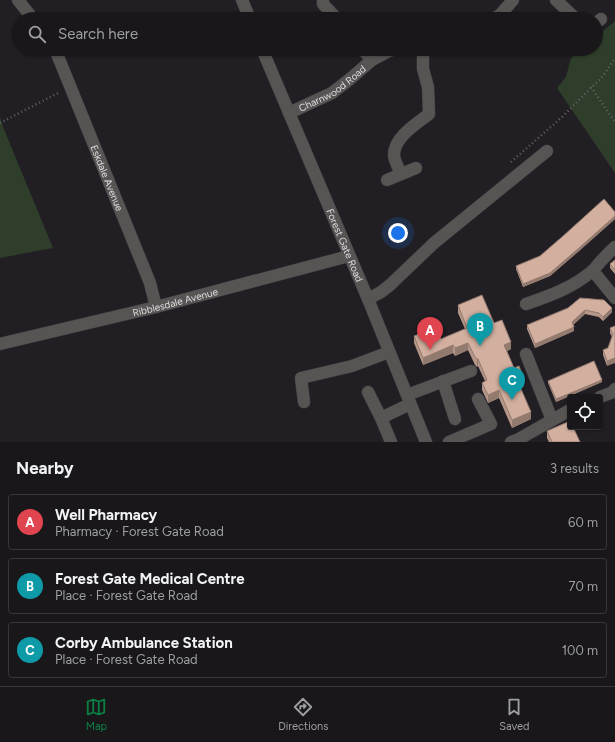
<!DOCTYPE html>
<meta charset="utf-8">
<style>
:root{--surface:#19171a;--page:#222023;--text:#f1f3f6;--muted:#9f9fa2;--line:#373639;--accent:#0b8043}
body{margin:0;font-family:Figtree,sans-serif;background:var(--page);color:var(--text)}
.controls{position:absolute;right:12px;bottom:12px;display:grid;overflow:hidden;border-radius:4px;box-shadow:0 1px 3px #0004}
.controls button{width:36px;height:36px;display:grid;place-items:center;padding:0;border:0;border-bottom:1px solid var(--line);background:var(--surface);color:var(--text);font:20px sans-serif}
.you{position:absolute;left:398px;top:233px;width:14px;height:14px;margin:-10px;border:3px solid #fff;border-radius:50%;background:#1a73e8;box-shadow:0 0 0 6px #1a73e833}
.badge{display:grid;place-items:center;width:26px;height:26px;border-radius:50%;background:var(--accent);color:#fff;font-size:13px;font-weight:700}
.pin{position:absolute;translate:-50% -33px;filter:drop-shadow(0 1px 2px #0008)}
.pin::after{content:'';position:absolute;top:21px;width:14px;height:12px;background:inherit;clip-path:polygon(0 0,100% 0,50% 100%)}
.list{margin:0;padding:0;list-style:none}
h2{display:flex;justify-content:space-between;align-items:center;height:52px;margin:0;padding:0 16px;font-size:17px}
h2 small{font-size:13px;font-weight:400;color:var(--muted)}
.list li{display:grid;grid-template-columns:26px 1fr auto;gap:12px;align-items:center;box-sizing:border-box;height:56px;margin:0 8px 8px;padding:0 8px;border:1px solid var(--line);border-radius:4px}
.list b{display:block;font-size:15px;white-space:nowrap}
.list p{margin:0;font-size:13px;white-space:nowrap;color:var(--muted)}
.list em{font-size:13px;font-style:normal;color:var(--muted)}
.icon{flex:none;width:22px;height:22px;fill:none;stroke:currentColor;stroke-width:2;stroke-linecap:round;stroke-linejoin:round}
.map{position:relative;flex:none;width:615px;height:442px;overflow:hidden}
.search{position:absolute;background:var(--surface);box-shadow:0 1px 3px #0004;left:12px;right:12px;top:12px;height:44px;display:flex;align-items:center;gap:10px;box-sizing:border-box;padding:0 14px;border-radius:22px;color:var(--muted);font-size:15px}
.sheet{height:244px;background:var(--surface)}
nav{display:flex;justify-content:space-around;align-items:center;box-sizing:border-box;height:56px;border-top:1px solid var(--line);background:var(--surface);font-size:11px;color:var(--muted)}
nav a{display:grid;justify-items:center;gap:2px}
nav .on{color:var(--accent)}
.map>svg:first-child{display:block}
</style>
<div class="map">
<svg width="615" height="442" viewBox="0 0 615 442">
<rect width="100%" height="100%" fill="#211f23"/>
<!-- green -->
<g fill="#2e3e2a">
<polygon points="615,21 615,173 557,88 566,77 571,58 582,49 596,49 596,37"/>
<polygon points="0,117 3,127 53,248 0,258"/>
</g>
<g fill="none" stroke-linecap="round" stroke-linejoin="round">
<!-- minor casing -->
<g stroke="#3c3a3d" stroke-width="13">
<g id="minor">
<polyline points="18,0 33,19"/>
<polyline points="242,0 250,19"/>
<polyline points="323,0 323,4 337,19"/>
<polyline points="556,0 576,19"/>
<polyline points="493,19 500,15 513,0"/>
<polyline points="596,23 601,19"/>
<path id="s1" d="M55,49L150,283L156,307"/>
<path id="s2" d="M262,49L368,299L426,442"/>
<polyline points="362,49 372,60"/>
<path id="s3" d="M289,113L332,93L350,79L372,60L389,51L398,49"/>
<path d="M401,174C399,169 395,162 394,156C393,138 416,124 429,114L428,87L423,69V49"/>
<polyline points="387,180 416,168"/>
<polyline points="593,271 615,298"/>
<polyline points="368,299 381,292 390,285 434,243 547,151"/>
<path d="M526,304C549,296 572,288 591,272C595,269 598,264 602,260C606,256 610,251 615,247"/>
<path id="s4" d="M0,344L156,307L349,256"/>
<polyline points="526,354 552,420"/>
<polyline points="443,381 455,419"/>
<polyline points="368,392 381,418 391,442"/>
<polyline points="407,395 471,371"/>
<polyline points="600,397 613,392 615,389"/>
<polyline points="304,402 301,378 352,366 389,352"/>
<polyline points="381,418 410,404"/>
<polyline points="449,442 491,424 478,399"/>
<polyline points="511,442 519,439 570,410"/>
</g>
</g>
<!-- path -->
<g stroke="#646266" stroke-width="2.5" stroke-dasharray="1 3" stroke-linecap="butt">
<polyline points="591,87 615,122"/>
<polyline points="0,123 60,92"/>
<polyline points="511,162 561,118 603,76 615,58"/>
</g>
<!-- minor -->
<use href="#minor" stroke="#575554" stroke-width="12"/>
</g>
<!-- wall -->
<g fill="#b59689">
<polygon points="615,212 615,219 579,251 550,276 523,287 516,269 516,266 540,256 562,237"/>
<polygon points="615,260 615,274 610,268 610,264"/>
<polygon points="604,300 612,312 603,321 599,317 585,314 573,325 574,331 535,348 527,329 527,325"/>
<polygon points="458,305 494,323 511,349 507,351 514,368 524,386 521,388 531,419 512,428 499,398 488,403 482,390 482,383 485,381 478,366 477,367 475,365 468,350 455,356 453,353 423,365 414,343 414,336 441,339 465,329 458,313"/>
<polygon points="615,326 607,366 603,355 603,350 608,348 612,337 610,333 610,328"/>
<polygon points="548,381 602,382 556,402 548,383"/>
<polygon points="547,431 580,442 549,442 547,438"/>
</g>
<!-- shaded-wall -->
<g fill="#937a6f">
<polygon points="615,216 615,219 579,251 579,248"/>
<polygon points="579,248 579,251 550,276 523,287 523,284"/>
<polygon points="612,308 612,312 603,321 603,317"/>
<polygon points="585,310 585,314 572,326 572,322"/>
<polygon points="574,327 574,331 535,348 535,344"/>
<polygon points="511,342 511,349 504,352 504,345"/>
<polygon points="468,343 468,350 455,356 455,348"/>
<polygon points="453,345 453,353 423,365 423,358"/>
<polygon points="615,358 615,363 607,366 607,361"/>
<polygon points="477,359 478,359 478,366 477,367"/>
<polygon points="524,379 524,386 518,389 518,382"/>
<polygon points="602,380 602,382 556,402 556,399"/>
<polygon points="499,390 499,398 488,403 488,395"/>
<polygon points="531,412 531,419 512,428 512,420"/>
</g>
<!-- building -->
<g fill="#d2af9f" stroke="#937a6f">
<polygon points="604,199 615,212 615,216 579,248 550,273 523,284 516,266 540,256 562,237"/>
<polygon points="615,260 615,270 610,264"/>
<polygon points="482,295 494,323 502,320 511,342 504,345 514,368 519,366 524,379 518,382 531,412 512,420 499,390 488,395 482,383 487,380 478,359 477,359 475,357 468,343 455,348 453,345 423,358 414,336 436,327 441,339 467,328 458,305"/>
<polygon points="580,298 604,300 612,308 603,317 599,313 585,310 572,322 574,327 535,344 527,325 568,308"/>
<polygon points="615,326 615,358 607,361 603,350 608,348 613,334 610,328"/>
<polygon points="594,361 602,380 556,399 548,381"/>
<polygon points="570,421 570,427 573,427 580,442 552,442 547,431"/>
</g>
<g text-anchor="middle" stroke-width="4" stroke-linejoin="round" paint-order="stroke">
<!-- street labels -->
<g font-size="10" fill="#dfdee0" stroke="#211f23">
<text dy="4" stroke="none"><textPath href="#s3" startOffset="50">Charnwood Road</textPath></text>
<text dy="4" stroke="none"><textPath href="#s1" startOffset="139">Eskdale Avenue</textPath></text>
<text dy="4" stroke="none"><textPath href="#s2" startOffset="213">Forest Gate Road</textPath></text>
<text dy="4" stroke="none"><textPath href="#s4" startOffset="180">Ribblesdale Avenue</textPath></text>
</g>
</g>
</svg>
<div class="controls">
<button><svg class="icon" aria-label="locate" viewBox="0 0 24 24"><circle cx="12" cy="12" r="6"/><path d="M12 2v4M12 18v4M2 12h4M18 12h4"/></svg></button>
</div>
<div class="you"></div>
<div class="pin badge" style="left:430px;top:350px;background:#e0444e">A</div>
<div class="pin badge" style="left:480px;top:346px;background:#0f9aa8">B</div>
<div class="pin badge" style="left:512px;top:400px;background:#0f9aa8">C</div>
<div class="search"><svg class="icon" aria-label="search" viewBox="0 0 24 24"><circle cx="10" cy="10" r="6"/><path d="M15 15l6 6"/></svg>Search here</div>
</div>
<section class="sheet">
<h2>Nearby<small>3 results</small></h2>
<ul class="list">
<li><span class="badge" style="background:#e0444e">A</span><div><b>Well Pharmacy</b><p>Pharmacy · Forest Gate Road</p></div><em>60 m</em></li>
<li><span class="badge" style="background:#0f9aa8">B</span><div><b>Forest Gate Medical Centre</b><p>Place · Forest Gate Road</p></div><em>70 m</em></li>
<li><span class="badge" style="background:#0f9aa8">C</span><div><b>Corby Ambulance Station</b><p>Place · Forest Gate Road</p></div><em>100 m</em></li>
</ul>
</section>
<nav>
<a class="on"><svg class="icon" aria-label="map" viewBox="0 0 24 24"><path d="M3 6l6-2 6 2 6-2v14l-6 2-6-2-6 2zM9 4v14M15 6v14"/></svg>Map</a>
<a><svg class="icon" aria-label="directions" viewBox="0 0 24 24"><path d="M12 3l9 9-9 9-9-9zM9 14v-3h6M13 9l2 2-2 2"/></svg>Directions</a>
<a><svg class="icon" aria-label="saved" viewBox="0 0 24 24"><path d="M7 4h10v16l-5-4-5 4z"/></svg>Saved</a>
</nav>
